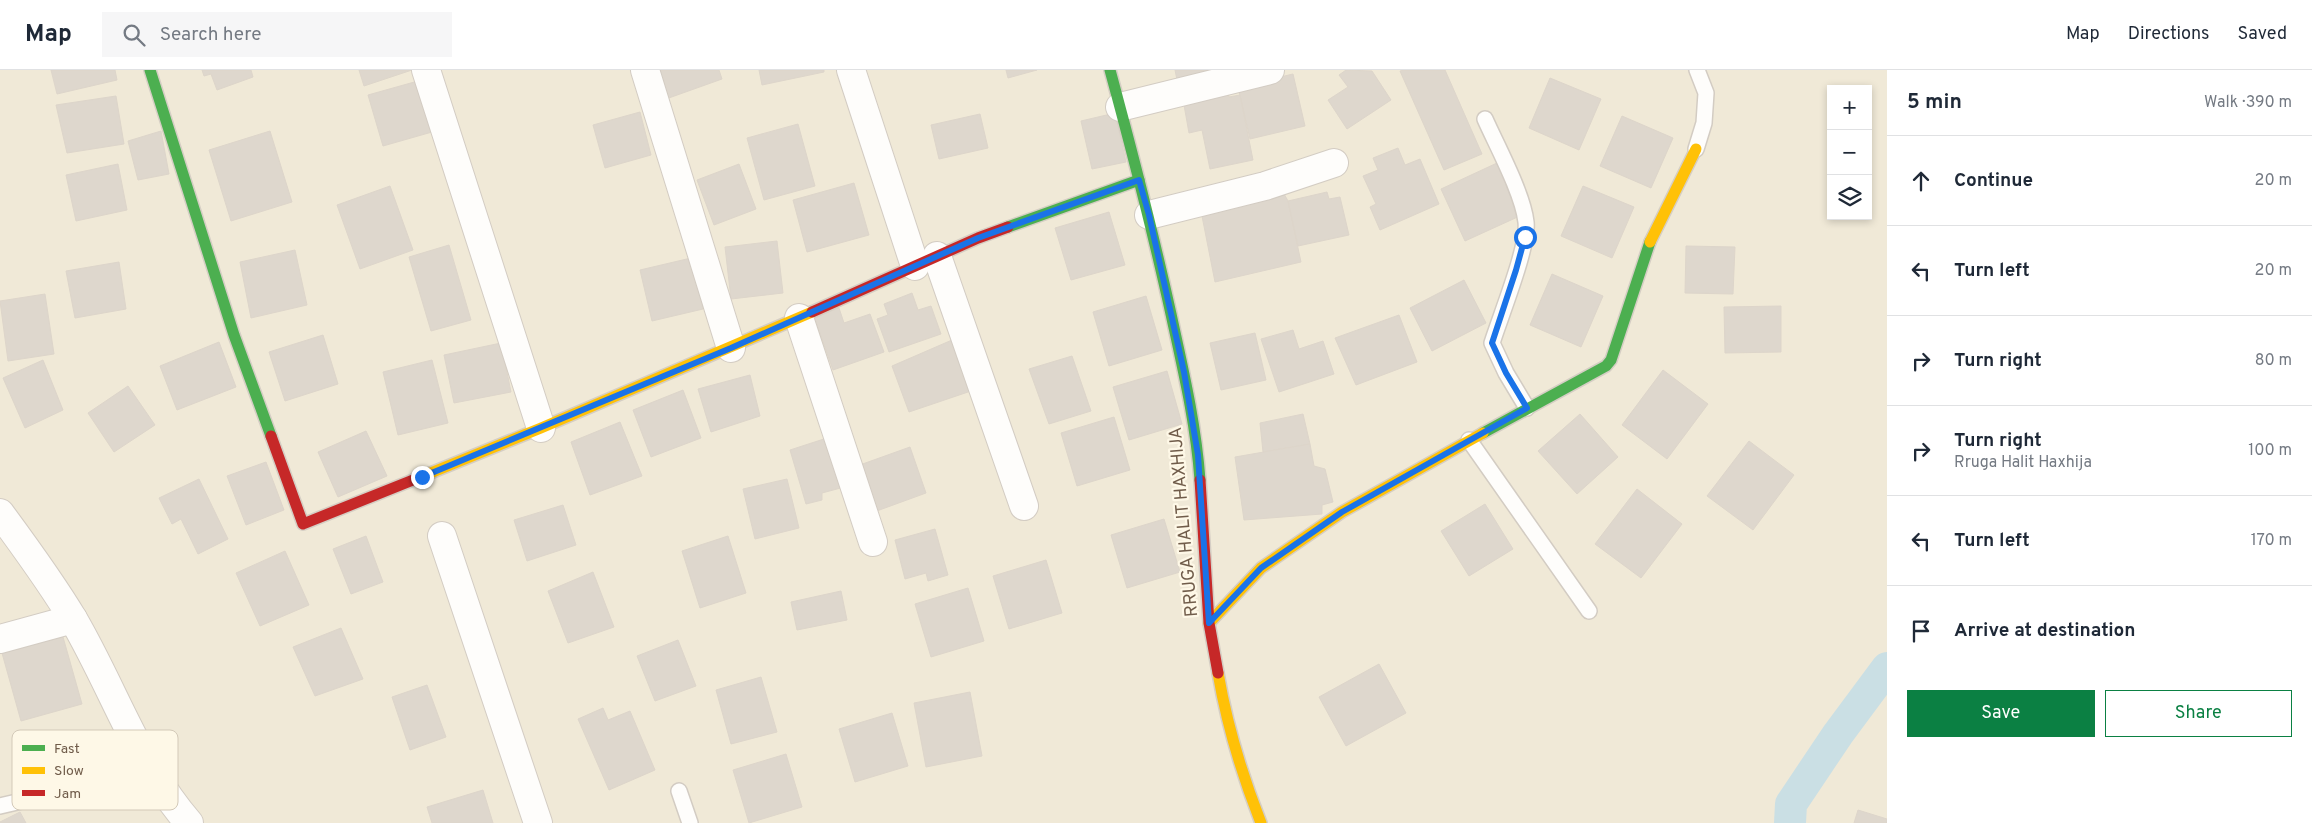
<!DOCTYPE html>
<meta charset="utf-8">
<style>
:root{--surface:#fff;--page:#f6f6f7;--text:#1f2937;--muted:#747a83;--line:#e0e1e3;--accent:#0b8043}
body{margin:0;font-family:Overpass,sans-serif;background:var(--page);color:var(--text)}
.controls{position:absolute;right:15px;top:15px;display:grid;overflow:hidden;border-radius:0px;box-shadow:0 2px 8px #0003}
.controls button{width:45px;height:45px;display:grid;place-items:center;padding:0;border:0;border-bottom:1px solid var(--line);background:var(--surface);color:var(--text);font:25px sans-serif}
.stop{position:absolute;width:15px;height:15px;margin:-11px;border:4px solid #1a73e8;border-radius:50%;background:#fff}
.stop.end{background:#1a73e8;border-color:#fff;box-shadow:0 1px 5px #0008}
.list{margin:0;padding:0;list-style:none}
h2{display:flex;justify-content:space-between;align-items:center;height:65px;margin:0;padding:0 20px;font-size:21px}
h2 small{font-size:16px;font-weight:400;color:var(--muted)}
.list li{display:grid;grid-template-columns:32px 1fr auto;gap:15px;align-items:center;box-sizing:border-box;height:90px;padding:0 20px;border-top:1px solid var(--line)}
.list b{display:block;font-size:19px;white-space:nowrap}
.list p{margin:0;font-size:16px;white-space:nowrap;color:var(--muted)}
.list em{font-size:16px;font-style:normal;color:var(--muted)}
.actions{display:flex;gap:10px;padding:15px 20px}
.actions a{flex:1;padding:11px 0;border:1px solid var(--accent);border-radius:0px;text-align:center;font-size:18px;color:var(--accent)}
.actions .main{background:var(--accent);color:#fff}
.icon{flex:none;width:28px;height:28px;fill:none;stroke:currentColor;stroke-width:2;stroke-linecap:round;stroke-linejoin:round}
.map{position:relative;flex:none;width:1887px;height:753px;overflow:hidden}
header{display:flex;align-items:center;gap:30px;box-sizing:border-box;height:70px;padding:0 25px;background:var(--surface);border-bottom:1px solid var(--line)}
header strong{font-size:24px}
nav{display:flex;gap:28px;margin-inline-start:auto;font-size:18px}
.search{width:350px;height:45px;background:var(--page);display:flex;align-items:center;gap:12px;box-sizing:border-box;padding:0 18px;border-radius:0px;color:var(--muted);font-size:19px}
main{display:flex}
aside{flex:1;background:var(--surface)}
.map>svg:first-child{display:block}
</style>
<header>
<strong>Map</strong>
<div class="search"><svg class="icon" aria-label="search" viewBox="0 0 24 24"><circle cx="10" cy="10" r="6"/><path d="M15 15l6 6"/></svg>Search here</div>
<nav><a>Map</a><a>Directions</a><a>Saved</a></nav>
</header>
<main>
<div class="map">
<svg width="1887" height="753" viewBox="0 0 1887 753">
<rect width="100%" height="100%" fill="#f5f1e7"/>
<!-- residential -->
<path fill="#f0e9d7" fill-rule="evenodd" d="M0,0H1887V753H0ZM1831,19H1868V146H1831Z"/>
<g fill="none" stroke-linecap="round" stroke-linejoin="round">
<!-- canal -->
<polyline stroke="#cadfe4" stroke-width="32" points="1790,753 1791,734 1838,664 1887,598"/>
</g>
<!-- building -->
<g fill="#ded7cd" stroke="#ddd5ca">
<polygon points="51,0 115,0 117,10 57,24"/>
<polygon points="202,0 251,0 253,7 217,20 211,4 204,6"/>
<polygon points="359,0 412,0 364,16"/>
<polygon points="656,0 719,0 722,9 666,29"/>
<polygon points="759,0 824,0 824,2 762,15"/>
<polygon points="1006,0 1037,0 1008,8"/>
<polygon points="1175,0 1225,0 1177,10"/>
<polygon points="1346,0 1372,1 1391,30 1347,59 1328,30 1348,17 1339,5"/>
<polygon points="1404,0 1445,0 1482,84 1444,100 1400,1"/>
<polygon points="1293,4 1305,56 1250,69 1238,17"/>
<polygon points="1550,8 1601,29 1579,80 1529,58"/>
<polygon points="425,9 439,60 383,76 368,25"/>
<polygon points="1227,17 1229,27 1240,25 1253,90 1210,99 1202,60 1189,63 1184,35"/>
<polygon points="116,26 124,74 67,83 56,35"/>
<polygon points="640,42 651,85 605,98 593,55"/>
<polygon points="1115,43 1126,92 1092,99 1081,51"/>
<polygon points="980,44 988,78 939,89 931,55"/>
<polygon points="1622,46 1673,68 1651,118 1600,96"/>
<polygon points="798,54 815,116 764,130 747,68"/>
<polygon points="161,61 169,104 138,110 128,71"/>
<polygon points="270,61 292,132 231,151 209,80"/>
<polygon points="1398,78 1405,95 1420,89 1439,134 1380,160 1370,137 1376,134 1363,106 1378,100 1373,88"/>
<polygon points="1497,93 1522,145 1465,171 1441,119"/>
<polygon points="118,94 127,140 76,151 66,105"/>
<polygon points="739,94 756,139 714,155 697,110"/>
<polygon points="854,113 869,165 807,182 793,130"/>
<polygon points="390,116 413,180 360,199 337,135"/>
<polygon points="1583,116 1634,137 1612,188 1561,166"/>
<polygon points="1283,122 1288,131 1301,192 1215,212 1201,141"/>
<polygon points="1327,122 1329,129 1340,127 1349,165 1298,176 1288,131"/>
<polygon points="1109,142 1125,195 1071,210 1055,158"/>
<polygon points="777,171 783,223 731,229 725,177"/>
<polygon points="449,175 471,250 431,261 409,187"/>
<polygon points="1686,176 1735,177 1733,224 1685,223"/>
<polygon points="295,180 307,235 251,248 240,192"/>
<polygon points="691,188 703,239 652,251 640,200"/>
<polygon points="119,192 126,239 75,248 66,201"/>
<polygon points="1552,204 1603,226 1581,277 1530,255"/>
<polygon points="1464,210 1486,253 1432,281 1410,238"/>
<polygon points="912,223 918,240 931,236 941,264 889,282 877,249 888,245 884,234"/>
<polygon points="45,224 54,284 8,291 0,231"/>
<polygon points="1146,226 1162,280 1109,296 1093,242"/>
<polygon points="1781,236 1781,282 1725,283 1724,237"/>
<polygon points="839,238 844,253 870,244 884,282 833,300 814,247"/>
<polygon points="1399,245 1417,292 1356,315 1335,268"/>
<polygon points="1293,260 1299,279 1323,271 1334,304 1279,322 1261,269"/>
<polygon points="1255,263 1266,310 1221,320 1210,273"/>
<polygon points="323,265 338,314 285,331 269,282"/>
<polygon points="952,270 971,321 909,342 892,296"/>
<polygon points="219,272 236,317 177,340 160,296"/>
<polygon points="501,273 511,322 454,333 444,285"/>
<polygon points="1072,286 1091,341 1049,354 1029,299"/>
<polygon points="43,290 63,340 25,358 3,308"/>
<polygon points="432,290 448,353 398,365 383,302"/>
<polygon points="1663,300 1708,334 1667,389 1622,355"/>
<polygon points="1167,301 1182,354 1129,370 1113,317"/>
<polygon points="750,305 760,346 711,362 698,319"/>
<polygon points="128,316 155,355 114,382 88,343"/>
<polygon points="683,320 701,368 651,387 633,340"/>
<polygon points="1303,344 1310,374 1263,382 1260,353"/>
<polygon points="1580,344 1618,387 1577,424 1538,381"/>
<polygon points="1114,347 1130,400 1077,416 1061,363"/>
<polygon points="620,352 642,406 590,425 571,372"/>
<polygon points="366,361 387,406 338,427 318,382"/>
<polygon points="830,367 848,416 822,423 822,430 806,434 790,380"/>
<polygon points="1749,371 1794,405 1753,460 1707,426"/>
<polygon points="1310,374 1314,396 1325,399 1333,432 1322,435 1322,444 1244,450 1235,387"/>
<polygon points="910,377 926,423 874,442 857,396"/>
<polygon points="266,392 284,440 246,455 227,406"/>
<polygon points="199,409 228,469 198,484 181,449 172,454 159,428"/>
<polygon points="787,409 799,458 755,469 743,419"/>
<polygon points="1637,419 1682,454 1641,508 1595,474"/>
<polygon points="1485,434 1513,479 1469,506 1441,461"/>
<polygon points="563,435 576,475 527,491 514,450"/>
<polygon points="1164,449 1180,502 1127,518 1111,465"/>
<polygon points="935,459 948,505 928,511 926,503 905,509 895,470"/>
<polygon points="366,466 383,512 351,524 333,479"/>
<polygon points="728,466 746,523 700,538 682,481"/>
<polygon points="285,481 309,535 260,556 236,503"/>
<polygon points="1046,490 1062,543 1009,559 993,506"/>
<polygon points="593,502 614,557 568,573 548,521"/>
<polygon points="968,518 984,571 931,587 915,534"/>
<polygon points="841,521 847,550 797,560 791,532"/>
<polygon points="341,558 363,609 315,626 293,577"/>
<polygon points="63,567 82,634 21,651 2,583"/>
<polygon points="678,570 696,616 655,631 637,586"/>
<polygon points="1379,594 1406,643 1346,676 1319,627"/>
<polygon points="761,607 777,662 731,674 716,620"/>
<polygon points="427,615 446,667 410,680 392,627"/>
<polygon points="970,622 982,686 926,697 914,633"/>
<polygon points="603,638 608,650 630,641 655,700 609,720 578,649"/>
<polygon points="892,643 908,696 855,712 839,659"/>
<polygon points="786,684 802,737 749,753 733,700"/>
<polygon points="483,720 493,753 432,753 427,737"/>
<polygon points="1858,740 1887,749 1887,753 1854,753"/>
<polygon points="20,742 26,753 0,753 0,752"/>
</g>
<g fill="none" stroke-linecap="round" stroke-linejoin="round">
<!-- lane casing -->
<g stroke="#d3ccc3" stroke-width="18">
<g id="lane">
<path d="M1485,49C1497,76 1523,124 1526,152C1529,176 1500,247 1492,273L1506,303L1527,338"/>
<polyline points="1696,79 1704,53 1706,23 1697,0"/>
<polyline points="1469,370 1589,541"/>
<polyline points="679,721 690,753"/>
<polyline points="0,736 151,701"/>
</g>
</g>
<!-- street casing -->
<g stroke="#d3ccc3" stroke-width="30">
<g id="street">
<polyline points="426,0 541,358"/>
<polyline points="645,0 731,278"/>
<polyline points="851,0 915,196"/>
<polyline points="1120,37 1270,0"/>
<polyline points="1149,145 1265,116 1334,93"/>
<polyline points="937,186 1024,436"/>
<polyline points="799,248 873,472"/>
<path d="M0,443C25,477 51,512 73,549C113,617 137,693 189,753"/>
<polyline points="442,466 538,753"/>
<polyline points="0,569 73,549"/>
</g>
</g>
<!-- fast casing -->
<g stroke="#d5cec4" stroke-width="14">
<g id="fast">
<polyline points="150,0 234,265 271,366"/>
<path d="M1110,0C1132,81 1153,162 1171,244C1183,299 1196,354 1200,410"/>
<polyline points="1008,157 1139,110"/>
<polyline points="1483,363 1606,296 1611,290 1650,172"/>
</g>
</g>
<!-- slow casing -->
<g stroke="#d5cec4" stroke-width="14">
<g id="slow">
<polyline points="1650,172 1696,79"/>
<polyline points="428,404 541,358 812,242"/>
<polyline points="1209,553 1261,498 1342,442 1483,363"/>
<path d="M1218,603C1227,655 1242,705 1261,753"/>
</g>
</g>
<!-- jam casing -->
<g stroke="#d5cec4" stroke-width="14">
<g id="jam">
<polyline points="812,242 978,168 1008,157"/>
<polyline points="271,366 303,454 428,404"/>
<polyline points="1200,410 1209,553 1218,603"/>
</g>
</g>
<!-- lane -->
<use href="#lane" stroke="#fefdfb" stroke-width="15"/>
<!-- street -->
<use href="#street" stroke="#fefdfb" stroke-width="28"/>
<!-- fast -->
<use href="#fast" stroke="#4caf50" stroke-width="11"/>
<!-- slow -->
<use href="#slow" stroke="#ffc107" stroke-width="11"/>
<!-- jam -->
<use href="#jam" stroke="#c62828" stroke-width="11"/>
</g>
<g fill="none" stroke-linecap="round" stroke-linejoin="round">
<!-- route -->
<polyline stroke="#1a73e8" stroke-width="6" points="422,407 731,278 978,168 1139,110 1149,145 1184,302 1198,385 1209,553 1261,498 1342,442 1527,338 1506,303 1492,273 1516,200 1525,167"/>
</g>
<g text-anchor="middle" stroke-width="4.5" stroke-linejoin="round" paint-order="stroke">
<!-- street labels -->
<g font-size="18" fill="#705c4a" stroke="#fef8e7">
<text transform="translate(1183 452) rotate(-95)" y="6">RRUGA HALIT HAXHIJA</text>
</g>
</g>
<!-- legend -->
<rect x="12" y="660" width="166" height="80" rx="8" fill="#fef8e7" stroke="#d3c9b8" stroke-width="1"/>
<rect x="22" y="675" width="23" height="6" fill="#4caf50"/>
<rect x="22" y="697" width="23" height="7" fill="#ffc107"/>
<rect x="22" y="720" width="23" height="6" fill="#c62828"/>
<g font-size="14" fill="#705c4a">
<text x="54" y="683">Fast</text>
<text x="54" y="705">Slow</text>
<text x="54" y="728">Jam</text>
</g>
</svg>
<div class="controls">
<button>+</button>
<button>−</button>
<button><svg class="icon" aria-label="layers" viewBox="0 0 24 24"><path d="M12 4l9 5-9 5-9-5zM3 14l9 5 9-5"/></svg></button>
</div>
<div class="stop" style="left:1525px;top:167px"></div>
<div class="stop end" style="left:422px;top:407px"></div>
</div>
<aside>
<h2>5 min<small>Walk · 390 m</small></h2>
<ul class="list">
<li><svg class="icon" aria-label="ahead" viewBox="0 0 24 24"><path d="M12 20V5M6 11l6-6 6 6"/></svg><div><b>Continue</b></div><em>20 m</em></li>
<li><svg class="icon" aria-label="left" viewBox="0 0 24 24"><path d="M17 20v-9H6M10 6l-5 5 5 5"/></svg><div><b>Turn left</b></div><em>20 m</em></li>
<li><svg class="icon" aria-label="right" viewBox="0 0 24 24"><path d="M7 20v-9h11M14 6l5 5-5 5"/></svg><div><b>Turn right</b></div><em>80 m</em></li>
<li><svg class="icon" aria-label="right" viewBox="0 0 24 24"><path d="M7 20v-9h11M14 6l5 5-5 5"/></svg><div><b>Turn right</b><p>Rruga Halit Haxhija</p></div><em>100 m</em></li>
<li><svg class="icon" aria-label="left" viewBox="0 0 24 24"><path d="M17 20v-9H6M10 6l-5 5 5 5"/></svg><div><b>Turn left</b></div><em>170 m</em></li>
<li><svg class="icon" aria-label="arrive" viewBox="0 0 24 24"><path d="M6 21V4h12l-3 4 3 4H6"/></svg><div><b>Arrive at destination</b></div></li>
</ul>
<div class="actions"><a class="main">Save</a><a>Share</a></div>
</aside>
</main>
